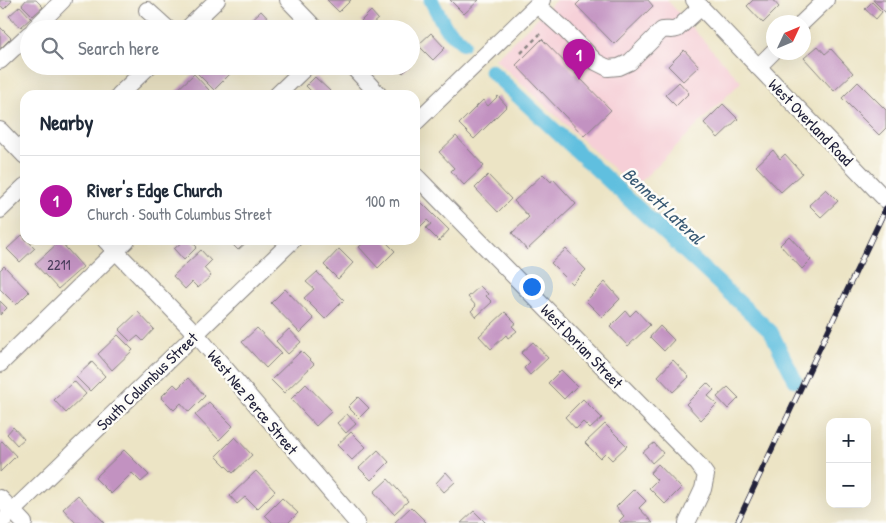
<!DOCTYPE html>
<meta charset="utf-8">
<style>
:root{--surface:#fff;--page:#f6f6f7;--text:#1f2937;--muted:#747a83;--line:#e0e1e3;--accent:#b5179e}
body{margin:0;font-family:"Patrick Hand",sans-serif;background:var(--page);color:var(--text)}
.controls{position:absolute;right:15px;bottom:15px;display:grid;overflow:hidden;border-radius:10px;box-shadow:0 5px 20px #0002}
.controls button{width:45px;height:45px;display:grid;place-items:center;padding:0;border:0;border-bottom:1px solid var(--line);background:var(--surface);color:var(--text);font:25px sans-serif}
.compass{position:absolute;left:766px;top:15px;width:45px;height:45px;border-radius:50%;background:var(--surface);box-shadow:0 5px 20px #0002;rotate:46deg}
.you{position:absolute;left:531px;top:286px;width:18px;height:18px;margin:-12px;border:4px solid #fff;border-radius:50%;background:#1a73e8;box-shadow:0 0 0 8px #1a73e833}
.badge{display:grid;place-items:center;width:32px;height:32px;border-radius:50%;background:var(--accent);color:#fff;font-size:16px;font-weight:700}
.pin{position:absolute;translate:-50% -41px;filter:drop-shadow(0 1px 2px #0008)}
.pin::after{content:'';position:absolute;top:26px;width:18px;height:15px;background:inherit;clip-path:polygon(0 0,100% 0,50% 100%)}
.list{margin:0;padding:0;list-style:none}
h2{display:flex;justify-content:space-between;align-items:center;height:65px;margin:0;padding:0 20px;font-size:21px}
h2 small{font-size:16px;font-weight:400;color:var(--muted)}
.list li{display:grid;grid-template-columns:32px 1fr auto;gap:15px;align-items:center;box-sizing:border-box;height:90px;padding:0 20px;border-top:1px solid var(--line)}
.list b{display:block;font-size:19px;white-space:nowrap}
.list p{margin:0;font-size:16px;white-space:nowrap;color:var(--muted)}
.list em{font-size:16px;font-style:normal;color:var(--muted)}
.icon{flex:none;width:28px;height:28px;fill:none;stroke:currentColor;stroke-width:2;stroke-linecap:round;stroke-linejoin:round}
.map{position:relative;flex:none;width:886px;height:523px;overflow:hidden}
.search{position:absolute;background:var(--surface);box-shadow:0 5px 20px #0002;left:20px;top:20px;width:400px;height:55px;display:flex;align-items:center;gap:12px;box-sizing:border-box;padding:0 18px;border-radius:28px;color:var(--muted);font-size:19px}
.panel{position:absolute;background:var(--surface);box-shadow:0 5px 20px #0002;left:20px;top:90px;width:400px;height:155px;border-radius:15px}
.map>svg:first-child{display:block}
</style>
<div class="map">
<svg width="886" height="523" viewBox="0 0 886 523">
<rect width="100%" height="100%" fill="#fdfcf7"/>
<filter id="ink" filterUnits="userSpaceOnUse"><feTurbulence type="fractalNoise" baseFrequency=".02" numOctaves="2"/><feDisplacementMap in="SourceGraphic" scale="10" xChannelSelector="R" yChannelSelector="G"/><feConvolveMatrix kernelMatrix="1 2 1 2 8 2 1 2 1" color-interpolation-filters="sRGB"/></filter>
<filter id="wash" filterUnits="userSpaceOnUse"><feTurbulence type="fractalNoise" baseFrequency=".0096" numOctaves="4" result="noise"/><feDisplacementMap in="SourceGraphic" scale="20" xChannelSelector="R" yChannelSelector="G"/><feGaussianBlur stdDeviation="1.12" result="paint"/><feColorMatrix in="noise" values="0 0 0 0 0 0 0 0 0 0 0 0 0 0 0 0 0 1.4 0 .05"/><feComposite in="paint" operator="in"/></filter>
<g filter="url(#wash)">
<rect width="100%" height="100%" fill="#ece4c5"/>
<!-- built -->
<polygon fill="#f6cfd7" points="556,0 667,0 741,82 634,188 495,59"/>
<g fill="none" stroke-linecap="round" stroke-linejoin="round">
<!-- canal -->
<g stroke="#60bfdf" stroke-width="15">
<polyline points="431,0 445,27 463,43"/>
<polyline points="491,71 771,332 795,380"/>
</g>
</g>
<g id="blocks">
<!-- building -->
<g fill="#c292c1">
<polygon points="0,0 11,0 12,1 4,9 0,5"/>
<polygon points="26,0 36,0 43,7 33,16 22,5"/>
<polygon points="327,0 351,0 339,12"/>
<polygon points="450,0 479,0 464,14"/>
<polygon points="581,0 648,0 653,6 614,44 576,5"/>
<polygon points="753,0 773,0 779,7 763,23 747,6"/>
<polygon points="873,0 886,0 886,13"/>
<polygon points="872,2 882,12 876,19 865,9"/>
<polygon points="20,6 31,18 21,27 9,16"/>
<polygon points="261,11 278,29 250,29 246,25"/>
<polygon points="371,11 378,19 367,28 361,21"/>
<polygon points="0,27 11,38 0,49"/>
<polygon points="431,33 445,48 433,60 418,45"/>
<polygon points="542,39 611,110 584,136 516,65"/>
<polygon points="818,46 825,54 831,49 853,73 834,91 804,58"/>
<polygon points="684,50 699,66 683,81 668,66"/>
<polygon points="204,66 230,66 234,70 214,90 197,73"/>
<polygon points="396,66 410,66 403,73"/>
<polygon points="194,74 209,90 204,95 177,95 175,92"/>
<polygon points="315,77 330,91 326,95 315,95 306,86"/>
<polygon points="679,82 689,93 676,106 665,95"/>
<polygon points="858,82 886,110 886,128 879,135 842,98"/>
<polygon points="498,96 507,106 474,139 459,124 483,100 488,106"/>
<polygon points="723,104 738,119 718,138 704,123"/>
<polygon points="456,136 484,166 464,185 451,171 454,168 439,152"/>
<polygon points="773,150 780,159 785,154 802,173 781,192 756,166"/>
<polygon points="543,174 551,182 553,179 576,204 527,250 512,233 529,217 514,201"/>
<polygon points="488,175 511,199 498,212 475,188"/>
<polygon points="826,189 838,201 821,217 809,205"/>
<polygon points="415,196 449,230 439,241 426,228 431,224 427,220 417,230 415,228"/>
<polygon points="22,235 25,238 25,240 27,240 35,248 20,262 7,249"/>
<polygon points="789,236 811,260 802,269 780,245"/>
<polygon points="184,240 190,240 197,247 184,260 174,249"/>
<polygon points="228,240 249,240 238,250"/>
<polygon points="367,240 384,240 395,251 378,268 359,247"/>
<polygon points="60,241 83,267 58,289 35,264"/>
<polygon points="339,249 353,263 338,279 324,265"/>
<polygon points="566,249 586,270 572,284 551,263"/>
<polygon points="201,250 211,261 204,268 211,276 198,288 192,282 185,289 173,276"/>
<polygon points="4,266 29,292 16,305 0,289 0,270"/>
<polygon points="317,272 344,300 325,319 304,298 314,289 306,282"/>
<polygon points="605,282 620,299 602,317 586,301"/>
<polygon points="480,286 488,294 486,296 492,302 476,317 471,311 476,306 468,297"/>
<polygon points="285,289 314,319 300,333 271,303"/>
<polygon points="0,301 7,308 0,315"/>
<polygon points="636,310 650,325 628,346 610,327 626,311 630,316"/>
<polygon points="138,312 154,329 143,341 138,336 131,342 119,330"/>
<polygon points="505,312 516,323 512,326 517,331 508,338 506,335 491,349 479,336"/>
<polygon points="660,326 674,340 664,351 650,337"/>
<polygon points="257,328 281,353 266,368 242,342"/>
<polygon points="289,329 301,342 288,354 276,341"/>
<polygon points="118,335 133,350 112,370 98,354"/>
<polygon points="533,342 548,358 530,375 524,368 530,362 521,353"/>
<polygon points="301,351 314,364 284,393 271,380"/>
<polygon points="673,360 689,377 673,392 658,376"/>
<polygon points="92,362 105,376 90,391 76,377"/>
<polygon points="561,370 577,386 564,399 548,383"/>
<polygon points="188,378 205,396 189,412 181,403 174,410 161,397 174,384 178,388"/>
<polygon points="74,381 86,394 66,413 54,400"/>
<polygon points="707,383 714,390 708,396 717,404 701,420 686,404"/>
<polygon points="306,384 332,411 316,426 291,399"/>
<polygon points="728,387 739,398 728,409 717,397"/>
<polygon points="358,397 369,408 359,418 348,407"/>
<polygon points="583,399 602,418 590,429 583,422 576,429 565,417"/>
<polygon points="209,402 233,426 219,440 195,415"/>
<polygon points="347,414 356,424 346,433 337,423"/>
<polygon points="605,424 627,446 612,460 605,453 600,458 585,443"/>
<polygon points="13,427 24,439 17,445 7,434"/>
<polygon points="351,432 366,447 352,460 337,445"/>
<polygon points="235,437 252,455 233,473 216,456"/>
<polygon points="2,441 16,456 0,472 0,443"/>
<polygon points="654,443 663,453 652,463 643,452"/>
<polygon points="124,450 149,475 141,482 132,473 111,494 95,478"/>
<polygon points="378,450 389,462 371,480 359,468"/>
<polygon points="658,464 681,488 665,504 649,488 657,480 650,473"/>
<polygon points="256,471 275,491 257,509 245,497 237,504 230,496"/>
<polygon points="446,472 455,482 444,492 436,483"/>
<polygon points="388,479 408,501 394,514 374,492"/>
<polygon points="634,489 646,501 639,508 653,523 621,523 619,521 624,516 616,507"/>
<polygon points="78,495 105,523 76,523 63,509"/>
<polygon points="282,498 298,513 288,523 273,523 265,515"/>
<polygon points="411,507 427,523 394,523"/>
<polygon points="474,511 486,523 461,523"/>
</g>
</g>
</g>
<g filter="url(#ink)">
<use href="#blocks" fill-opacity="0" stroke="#878380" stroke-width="1"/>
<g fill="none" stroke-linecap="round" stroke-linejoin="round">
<!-- minor casing -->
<g stroke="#878380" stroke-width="18">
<g id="minor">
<polyline points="288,0 316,29"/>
<polyline points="694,0 886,200"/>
<path d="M537,5L565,30L596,62L608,68L619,67L630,62L662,30C667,29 672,31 677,29L701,7"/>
<polyline points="147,10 168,29"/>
<polyline points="803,22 826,0"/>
<polyline points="34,29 63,0"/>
<polyline points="187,29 217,0"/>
<polyline points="0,61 29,34"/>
<polyline points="352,66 379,95"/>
<polyline points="758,67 774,51"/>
<polyline points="119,95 149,66"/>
<polyline points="277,95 307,66"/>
<polyline points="415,123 542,0"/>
<polyline points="0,130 25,156"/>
<polyline points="415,175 698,464 706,475 703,489 687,523"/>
<polyline points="0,210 25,186"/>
<polyline points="105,240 196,334 357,523"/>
<polyline points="0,364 127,240"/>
<polyline points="0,498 24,523"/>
<polyline points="0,523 293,240"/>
</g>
</g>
<!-- path -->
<polyline stroke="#878380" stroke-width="2.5" stroke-dasharray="4 4" stroke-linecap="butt" points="521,53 540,34"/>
<!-- minor -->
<use href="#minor" stroke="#fff" stroke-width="16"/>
<!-- rail casing -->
<g stroke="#22223b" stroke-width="5.5">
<polyline id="rail" points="737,523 886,208"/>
</g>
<!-- rail -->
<use href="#rail" stroke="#fdfcf7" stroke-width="4" stroke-dasharray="11" stroke-linecap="butt"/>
</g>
</g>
<g text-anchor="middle" stroke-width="5" stroke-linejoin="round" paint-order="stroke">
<!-- number labels -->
<g font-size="14" fill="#4a3e5c">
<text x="59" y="270">2211</text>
</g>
<!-- street labels -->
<g font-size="16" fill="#22223b" stroke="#fdfcf7">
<text transform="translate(811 122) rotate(46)" y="6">West Overland Road</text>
<text transform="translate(582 346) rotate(46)" y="6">West Dorian Street</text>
<text transform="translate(147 381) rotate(-44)" y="6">South Columbus Street</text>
<text transform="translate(253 402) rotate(50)" y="6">West Nez Perce Street</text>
</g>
<!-- water labels -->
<g font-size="18" font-style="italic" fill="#385974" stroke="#fdfcf7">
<text transform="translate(663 206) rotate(43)" y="6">Bennett Lateral</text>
</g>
</g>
</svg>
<div class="controls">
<button>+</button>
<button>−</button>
</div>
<svg class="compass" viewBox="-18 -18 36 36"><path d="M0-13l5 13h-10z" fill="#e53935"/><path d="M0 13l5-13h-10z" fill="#747a83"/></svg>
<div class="you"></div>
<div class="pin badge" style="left:579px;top:80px">1</div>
<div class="search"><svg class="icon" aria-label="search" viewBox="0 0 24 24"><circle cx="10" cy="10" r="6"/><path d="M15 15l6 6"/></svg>Search here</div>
<section class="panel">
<h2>Nearby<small></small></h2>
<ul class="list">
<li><span class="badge">1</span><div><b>River's Edge Church</b><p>Church · South Columbus Street</p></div><em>100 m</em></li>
</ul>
</section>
</div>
